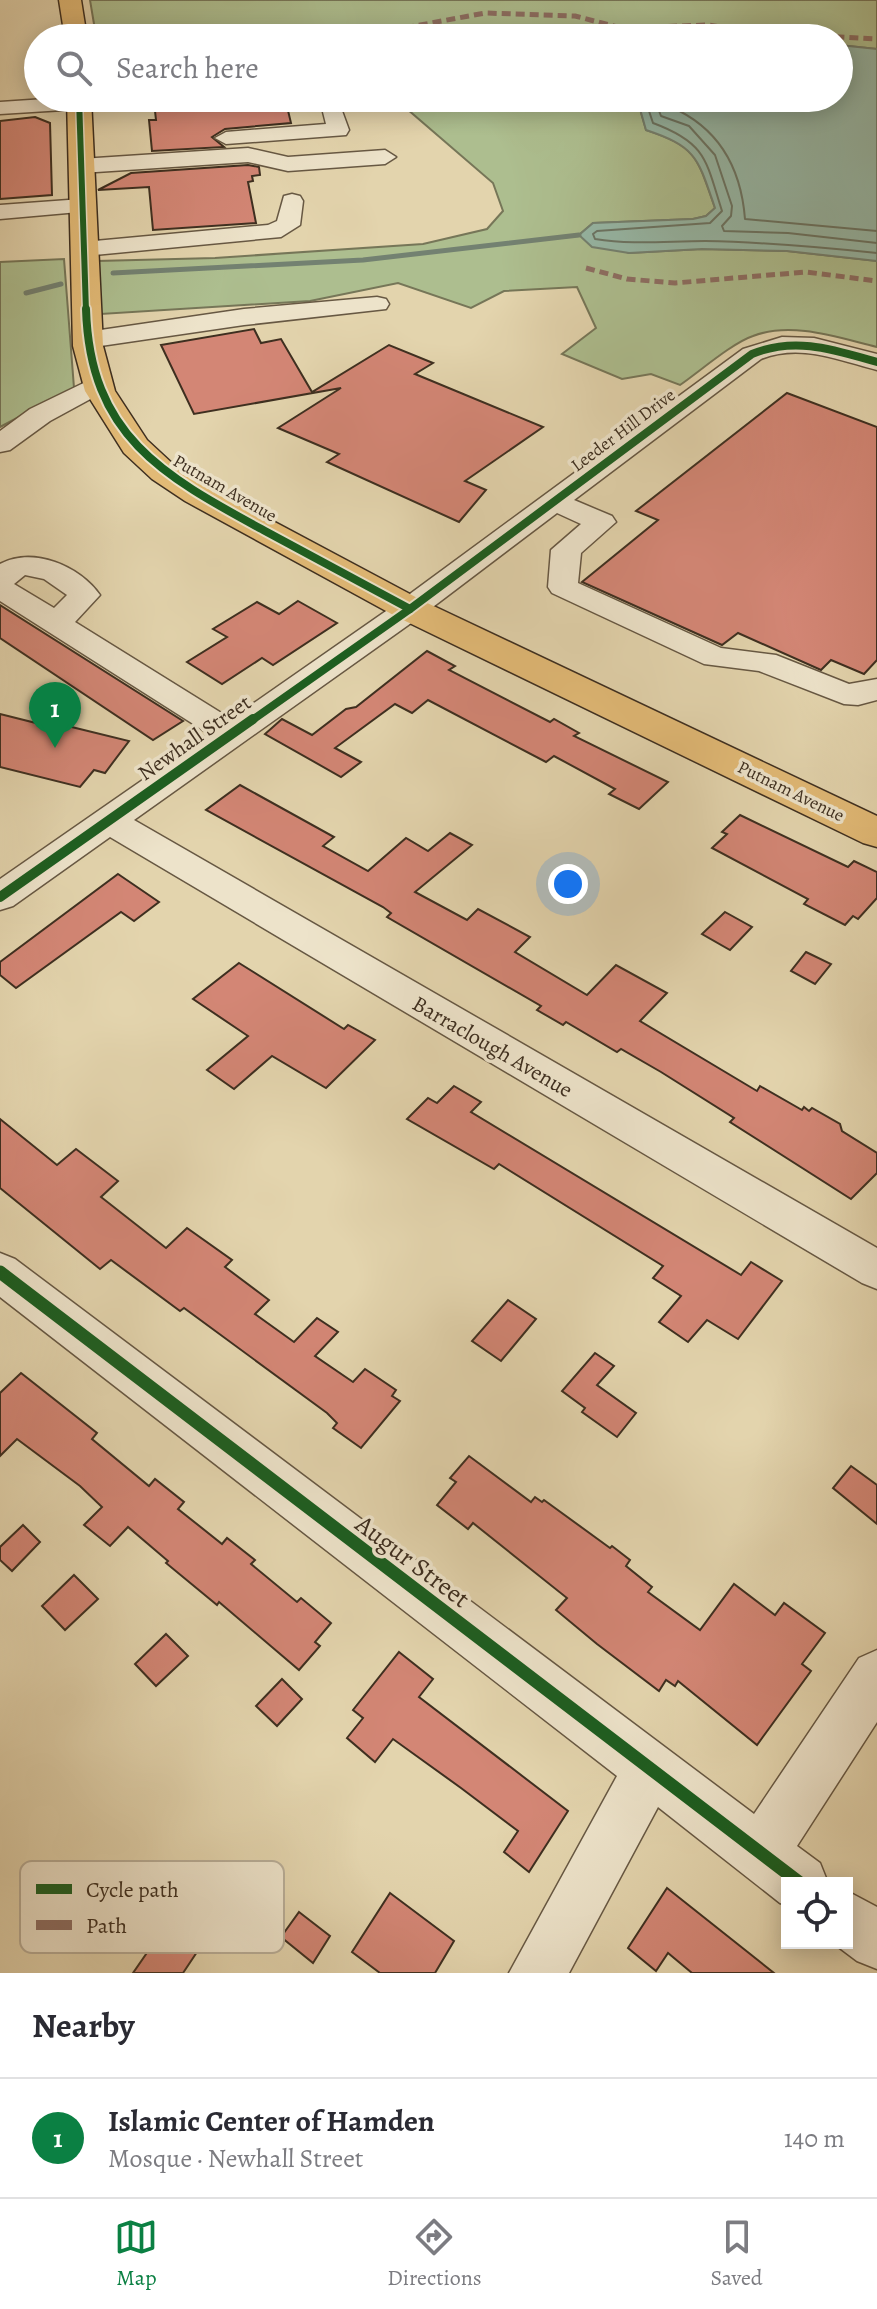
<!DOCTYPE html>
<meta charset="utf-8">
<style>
:root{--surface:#fff;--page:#f7f7f7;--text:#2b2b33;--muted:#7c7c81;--line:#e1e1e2;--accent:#0b8043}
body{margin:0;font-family:Alegreya,serif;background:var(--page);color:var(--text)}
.controls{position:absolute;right:24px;bottom:24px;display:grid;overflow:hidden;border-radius:0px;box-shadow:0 4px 20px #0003}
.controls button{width:72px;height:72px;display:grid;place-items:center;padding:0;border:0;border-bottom:2px solid var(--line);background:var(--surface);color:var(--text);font:40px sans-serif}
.you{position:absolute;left:568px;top:884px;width:28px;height:28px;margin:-20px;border:6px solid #fff;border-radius:50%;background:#1a73e8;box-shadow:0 0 0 12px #1a73e833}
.badge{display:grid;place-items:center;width:52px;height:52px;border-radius:50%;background:var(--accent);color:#fff;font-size:26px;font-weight:700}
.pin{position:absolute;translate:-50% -66px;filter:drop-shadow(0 2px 4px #0008)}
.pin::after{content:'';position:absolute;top:42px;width:28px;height:24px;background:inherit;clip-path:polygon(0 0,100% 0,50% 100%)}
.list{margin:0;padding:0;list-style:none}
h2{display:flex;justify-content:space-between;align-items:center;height:104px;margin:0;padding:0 32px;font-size:34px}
h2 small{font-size:26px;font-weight:400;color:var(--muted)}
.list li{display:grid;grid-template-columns:52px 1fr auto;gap:24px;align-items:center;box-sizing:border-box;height:120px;padding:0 32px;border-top:2px solid var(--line)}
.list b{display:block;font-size:30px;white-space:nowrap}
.list p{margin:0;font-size:26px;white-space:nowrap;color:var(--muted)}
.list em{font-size:26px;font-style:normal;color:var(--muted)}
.icon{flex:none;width:44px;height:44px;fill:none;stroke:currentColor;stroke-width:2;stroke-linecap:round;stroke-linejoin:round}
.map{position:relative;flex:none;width:877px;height:1973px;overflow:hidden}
.search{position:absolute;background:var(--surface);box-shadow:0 4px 20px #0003;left:24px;right:24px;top:24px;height:88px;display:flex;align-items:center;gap:20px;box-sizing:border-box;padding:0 28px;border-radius:44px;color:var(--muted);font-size:30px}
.sheet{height:224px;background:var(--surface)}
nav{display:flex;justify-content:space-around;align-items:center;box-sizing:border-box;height:112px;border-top:2px solid var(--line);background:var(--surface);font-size:22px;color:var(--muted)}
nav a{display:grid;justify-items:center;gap:4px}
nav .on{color:var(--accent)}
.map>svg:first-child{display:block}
</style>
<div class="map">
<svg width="877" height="1973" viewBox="0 0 877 1973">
<rect width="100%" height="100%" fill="#e3d4ad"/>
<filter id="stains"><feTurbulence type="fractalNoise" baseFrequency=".0025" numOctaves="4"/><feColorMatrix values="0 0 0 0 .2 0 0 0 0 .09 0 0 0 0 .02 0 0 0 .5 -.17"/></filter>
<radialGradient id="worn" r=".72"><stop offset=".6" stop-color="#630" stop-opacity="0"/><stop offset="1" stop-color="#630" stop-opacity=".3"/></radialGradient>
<!-- green -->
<g fill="#adbe8f" stroke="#767658" stroke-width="2">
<polygon points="90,0 877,0 877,49 839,45 839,38 728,38 710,34 675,38 96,36"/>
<path d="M376,98H628L640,109L646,130C698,147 697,158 715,208L706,216L693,219L593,223L579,235L629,253L702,249L787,251L877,261V347C839,338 792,321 753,336C732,343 699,372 680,385L651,374L622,379L562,354L596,328L577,287L504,291L471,308L398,283L310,301L101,314L97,261L215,258L423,244L487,229L503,211L493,183L400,103Z"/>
<polygon points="64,259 74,388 0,427 0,262"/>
</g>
<!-- water -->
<path fill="#96b8a7" stroke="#738171" stroke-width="2" d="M839,45L877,49V261L787,251L702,249L629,253L592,247L579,235L593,223L693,219L706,216L715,208C698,158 697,147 646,130L640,109L628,98H839Z"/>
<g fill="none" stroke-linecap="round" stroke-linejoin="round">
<!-- shore -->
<g stroke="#6a7464" stroke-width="2">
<path d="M640,98L647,105L653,123C707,143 706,161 722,211L710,223L597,231L593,234L595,239C632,245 668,241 705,241C763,242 820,247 877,253"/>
<polyline points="654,98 661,116 689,126 715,155 732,206 731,216 722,226 724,231 788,233 877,243"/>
<path d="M668,98L671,107C719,128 741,168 745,219L877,231"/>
</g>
<!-- stream -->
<g stroke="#738171" stroke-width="5">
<polyline points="113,273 363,260 579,235"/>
<polyline points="26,293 61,284"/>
</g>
</g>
<!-- building -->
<g fill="#d38675" stroke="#3e2f20" stroke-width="2">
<polygon points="228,98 285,98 291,123 225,129 212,137 224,147 152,151 149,120 156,120 154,102"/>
<polygon points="35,117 50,123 52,195 0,199 0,121"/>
<polygon points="248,165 259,167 260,175 252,176 253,181 248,182 256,223 153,230 149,187 98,190 131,173"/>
<polygon points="254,329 261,343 281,339 312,392 389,345 433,363 415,374 543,427 465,481 486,490 459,522 327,462 339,454 278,428 341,388 194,414 161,345"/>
<polygon points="787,393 877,427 877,660 864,674 831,660 821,670 738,633 722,645 582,582 658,520 636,511"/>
<polygon points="298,601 337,623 273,665 262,658 222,684 187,662 227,637 213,629 257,602 279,614"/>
<polygon points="0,605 183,721 153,740 0,638"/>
<polygon points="427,651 455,666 449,670 550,722 554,719 579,733 574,736 668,782 639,809 609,794 615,789 554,756 546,762 428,700 412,713 395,704 335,748 361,762 341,777 265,734 282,719 312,735 346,709 356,707"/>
<polygon points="0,714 44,725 47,721 129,741 105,773 94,770 80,787 0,767"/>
<polygon points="240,785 334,837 323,846 368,871 406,838 428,851 450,833 472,845 415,892 467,920 478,909 530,937 515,952 587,995 616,965 667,993 640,1021 757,1091 760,1086 802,1110 804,1107 809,1111 812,1108 840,1124 842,1131 877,1153 877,1173 851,1199 730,1122 734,1118 661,1072 621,1049 617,1052 566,1022 563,1025 537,1010 541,1006 387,917 391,913 383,907 206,810"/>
<polygon points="740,815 848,867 854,861 877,872 877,898 858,919 853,916 845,925 804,904 808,899 712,848 727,834 722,832"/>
<polygon points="118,874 159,902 134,921 121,912 16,988 0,975 0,962"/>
<polygon points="725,912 752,927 730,950 702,934"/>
<polygon points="806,952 831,964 815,984 791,971"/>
<polygon points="239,963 344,1029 348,1025 375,1040 326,1088 272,1056 234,1089 207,1070 248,1036 193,999"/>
<polygon points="454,1086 481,1102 471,1112 741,1275 751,1262 782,1281 738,1339 707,1320 688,1342 659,1322 681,1296 653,1278 663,1266 499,1164 494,1169 407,1119 428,1098 437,1103"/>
<polygon points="0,1119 57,1165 76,1149 118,1181 101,1197 166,1248 187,1228 232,1260 225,1267 269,1300 255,1314 294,1342 317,1318 338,1332 315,1356 353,1382 365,1369 396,1390 392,1396 400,1401 361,1448 333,1428 337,1423 327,1413 184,1308 180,1311 111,1260 100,1269 0,1188"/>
<polygon points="508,1300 536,1319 501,1361 472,1341"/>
<polygon points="595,1353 614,1366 597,1385 636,1413 617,1437 582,1412 585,1408 562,1391"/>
<polygon points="21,1373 97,1433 92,1439 149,1486 155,1479 184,1502 178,1509 222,1544 227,1538 255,1560 251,1564 297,1602 301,1598 331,1623 315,1642 320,1646 299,1670 219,1602 217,1605 166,1563 168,1561 128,1527 110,1546 84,1525 102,1507 80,1486 17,1439 0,1456 0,1393"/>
<polygon points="469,1456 531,1502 535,1497 542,1502 544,1500 610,1548 612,1546 630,1560 626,1566 652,1587 648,1592 700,1630 734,1584 775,1615 784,1603 825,1633 802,1664 811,1671 757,1745 678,1681 675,1686 666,1680 659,1691 597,1644 556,1610 567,1598 473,1523 468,1529 437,1505 456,1482 450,1478"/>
<polygon points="851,1466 877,1485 877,1524 833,1488"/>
<polygon points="23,1525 40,1542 12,1571 0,1560 0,1547"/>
<polygon points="74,1575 98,1599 65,1630 42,1606"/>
<polygon points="166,1634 188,1656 156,1686 135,1664"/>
<polygon points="399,1652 433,1679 419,1697 568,1811 529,1872 504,1852 518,1831 461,1788 393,1739 375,1762 347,1738 363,1718 353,1710"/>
<polygon points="282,1679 302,1699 277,1726 256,1706"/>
<polygon points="667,1888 774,1973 692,1973 668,1953 656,1971 628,1948"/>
<polygon points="390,1893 454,1941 435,1973 380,1973 352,1952"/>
<polygon points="299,1912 330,1936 313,1963 281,1937"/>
<polygon points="171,1918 203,1943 183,1973 133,1973"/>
</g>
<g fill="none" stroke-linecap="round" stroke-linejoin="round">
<!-- minor casing -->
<g stroke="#675843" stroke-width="3">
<g id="minor">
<polygon points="60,98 85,98 90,103 80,109 0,114 0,102"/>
<polygon points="330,98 338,100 349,130 346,135 226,144 215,138 226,132 326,124 321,104"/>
<polygon points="248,148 288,157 385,150 396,157 385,164 288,171 248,162 81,173 70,166 81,159"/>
<polygon points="292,194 300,196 303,201 300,225 281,237 84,256 76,254 72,249 76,244 84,242 268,225 277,221 284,196"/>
<polygon points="82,199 90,201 93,206 90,211 0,219 0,205"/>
<polygon points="377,297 386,299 389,304 386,309 244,325 87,348 78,345 74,340 78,335 87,332 244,309"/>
<path d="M782,337L814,338L877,354V370C838,360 800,343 761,359L574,500L612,516L616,522L581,553L578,583L721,648L776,655L849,684L877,679V700L858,705L844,704L759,671L704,664L552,593L548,587L551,550L581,524L557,513L421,616L134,820L877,1248V1289L862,1283L110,837L13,906L0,910V879L209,734L0,601V564C33,546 80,566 100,595L75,622L231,719L399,602L743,349ZM25,575L44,579L67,595L54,608L14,584Z"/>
<polygon points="98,376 107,378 111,384 107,390 50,421 10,450 0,452 0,431 30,409"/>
<polygon points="0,1253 15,1259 754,1814 859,1658 877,1650 877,1722 797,1846 820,1863 828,1883 787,1883 787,1905 780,1903 658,1807 569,1973 509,1973 617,1776 0,1297"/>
<polygon points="847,1891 877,1907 877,1969 857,1961 833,1943 847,1943"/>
</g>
</g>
<!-- major casing -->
<g stroke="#3e2f20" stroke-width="3">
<g id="major">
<polygon points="59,0 81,0 87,38 65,38"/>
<polygon points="67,98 91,98 103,346 115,391 147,440 174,465 209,487 423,601 877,816 877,847 863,843 397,617 185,501 152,479 124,453 85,391 73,346"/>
</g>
</g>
<!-- minor -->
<use href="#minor" fill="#ede3ca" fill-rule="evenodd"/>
<!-- major -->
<use href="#major" fill="#e2ba76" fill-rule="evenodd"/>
<!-- quiet -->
<g stroke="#8d6e63" stroke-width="5" stroke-dasharray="9 5" stroke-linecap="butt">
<polyline points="350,38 485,13 575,16 621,28 708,25 762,33 877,39"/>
<polyline points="586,268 627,279 675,283 806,272 877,281"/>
</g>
<!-- cycleway-far3 casing -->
<g stroke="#ede3ca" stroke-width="9">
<polyline id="cycleway-far3" points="79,98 86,311"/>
</g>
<!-- cycleway-far2 casing -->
<g stroke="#ede3ca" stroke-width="12">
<g id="cycleway-far2">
<path d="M86,309C90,437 164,476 265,531C314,557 362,583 410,609"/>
<path d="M251,721L410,609L752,354C795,336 835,350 877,362"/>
</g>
</g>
<!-- cycleway-far1 casing -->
<g stroke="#ede3ca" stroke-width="15">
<polyline id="cycleway-far1" points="0,897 253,719"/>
</g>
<!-- cycleway casing -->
<g stroke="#ede3ca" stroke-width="18">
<polyline id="cycleway" points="0,1272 800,1883"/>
</g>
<!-- cycleway-far3 -->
<use href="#cycleway-far3" stroke="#1b5e20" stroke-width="6"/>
<!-- cycleway-far2 -->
<use href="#cycleway-far2" stroke="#1b5e20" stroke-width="8"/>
<!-- cycleway-far1 -->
<use href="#cycleway-far1" stroke="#1b5e20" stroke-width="10"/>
<!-- cycleway -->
<use href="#cycleway" stroke="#1b5e20" stroke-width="13"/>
</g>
<g text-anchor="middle" stroke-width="7" stroke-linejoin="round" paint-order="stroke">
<!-- far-street labels -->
<g font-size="18" fill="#3e2f20" stroke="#ede3ca">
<text transform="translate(623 430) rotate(-37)" y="6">Leeder Hill Drive</text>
<text transform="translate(225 488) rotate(30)" y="6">Putnam Avenue</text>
<text transform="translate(791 791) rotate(26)" y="6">Putnam Avenue</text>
</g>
<!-- street labels -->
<g font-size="22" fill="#3e2f20" stroke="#ede3ca">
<text transform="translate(194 737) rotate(-35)" y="8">Newhall Street</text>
<text transform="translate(493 1046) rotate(30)" y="8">Barraclough Avenue</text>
</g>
<!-- near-street labels -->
<g font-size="26" fill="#3e2f20" stroke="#ede3ca">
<text transform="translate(413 1561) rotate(37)" y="9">Augur Street</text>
</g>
</g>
<!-- legend -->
<rect x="20" y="1861" width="264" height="92" rx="12" fill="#ede3ca" stroke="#b8ad97" stroke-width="2"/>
<rect x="36" y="1884" width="36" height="10" fill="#1b5e20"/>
<rect x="36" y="1920" width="36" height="10" fill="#8d6e63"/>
<g font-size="22" fill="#3e2f20">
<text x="86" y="1897">Cycle path</text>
<text x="86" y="1933">Path</text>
</g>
<rect width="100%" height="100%" filter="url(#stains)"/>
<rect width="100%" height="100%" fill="url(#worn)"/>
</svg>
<div class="controls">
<button><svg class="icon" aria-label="locate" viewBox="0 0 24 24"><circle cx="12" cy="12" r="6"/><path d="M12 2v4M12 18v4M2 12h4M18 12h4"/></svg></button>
</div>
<div class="you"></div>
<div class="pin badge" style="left:55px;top:748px">1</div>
<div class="search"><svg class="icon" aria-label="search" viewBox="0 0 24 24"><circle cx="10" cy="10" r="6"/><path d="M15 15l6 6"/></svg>Search here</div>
</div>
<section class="sheet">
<h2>Nearby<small></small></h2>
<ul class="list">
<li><span class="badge">1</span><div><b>Islamic Center of Hamden</b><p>Mosque · Newhall Street</p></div><em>140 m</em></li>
</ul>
</section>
<nav>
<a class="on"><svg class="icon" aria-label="map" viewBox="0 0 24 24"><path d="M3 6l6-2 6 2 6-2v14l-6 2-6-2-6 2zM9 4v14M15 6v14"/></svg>Map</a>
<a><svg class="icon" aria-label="directions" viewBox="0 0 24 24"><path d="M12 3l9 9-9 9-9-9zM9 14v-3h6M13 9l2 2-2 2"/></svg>Directions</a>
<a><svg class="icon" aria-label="saved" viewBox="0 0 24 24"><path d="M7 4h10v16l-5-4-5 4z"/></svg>Saved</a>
</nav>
